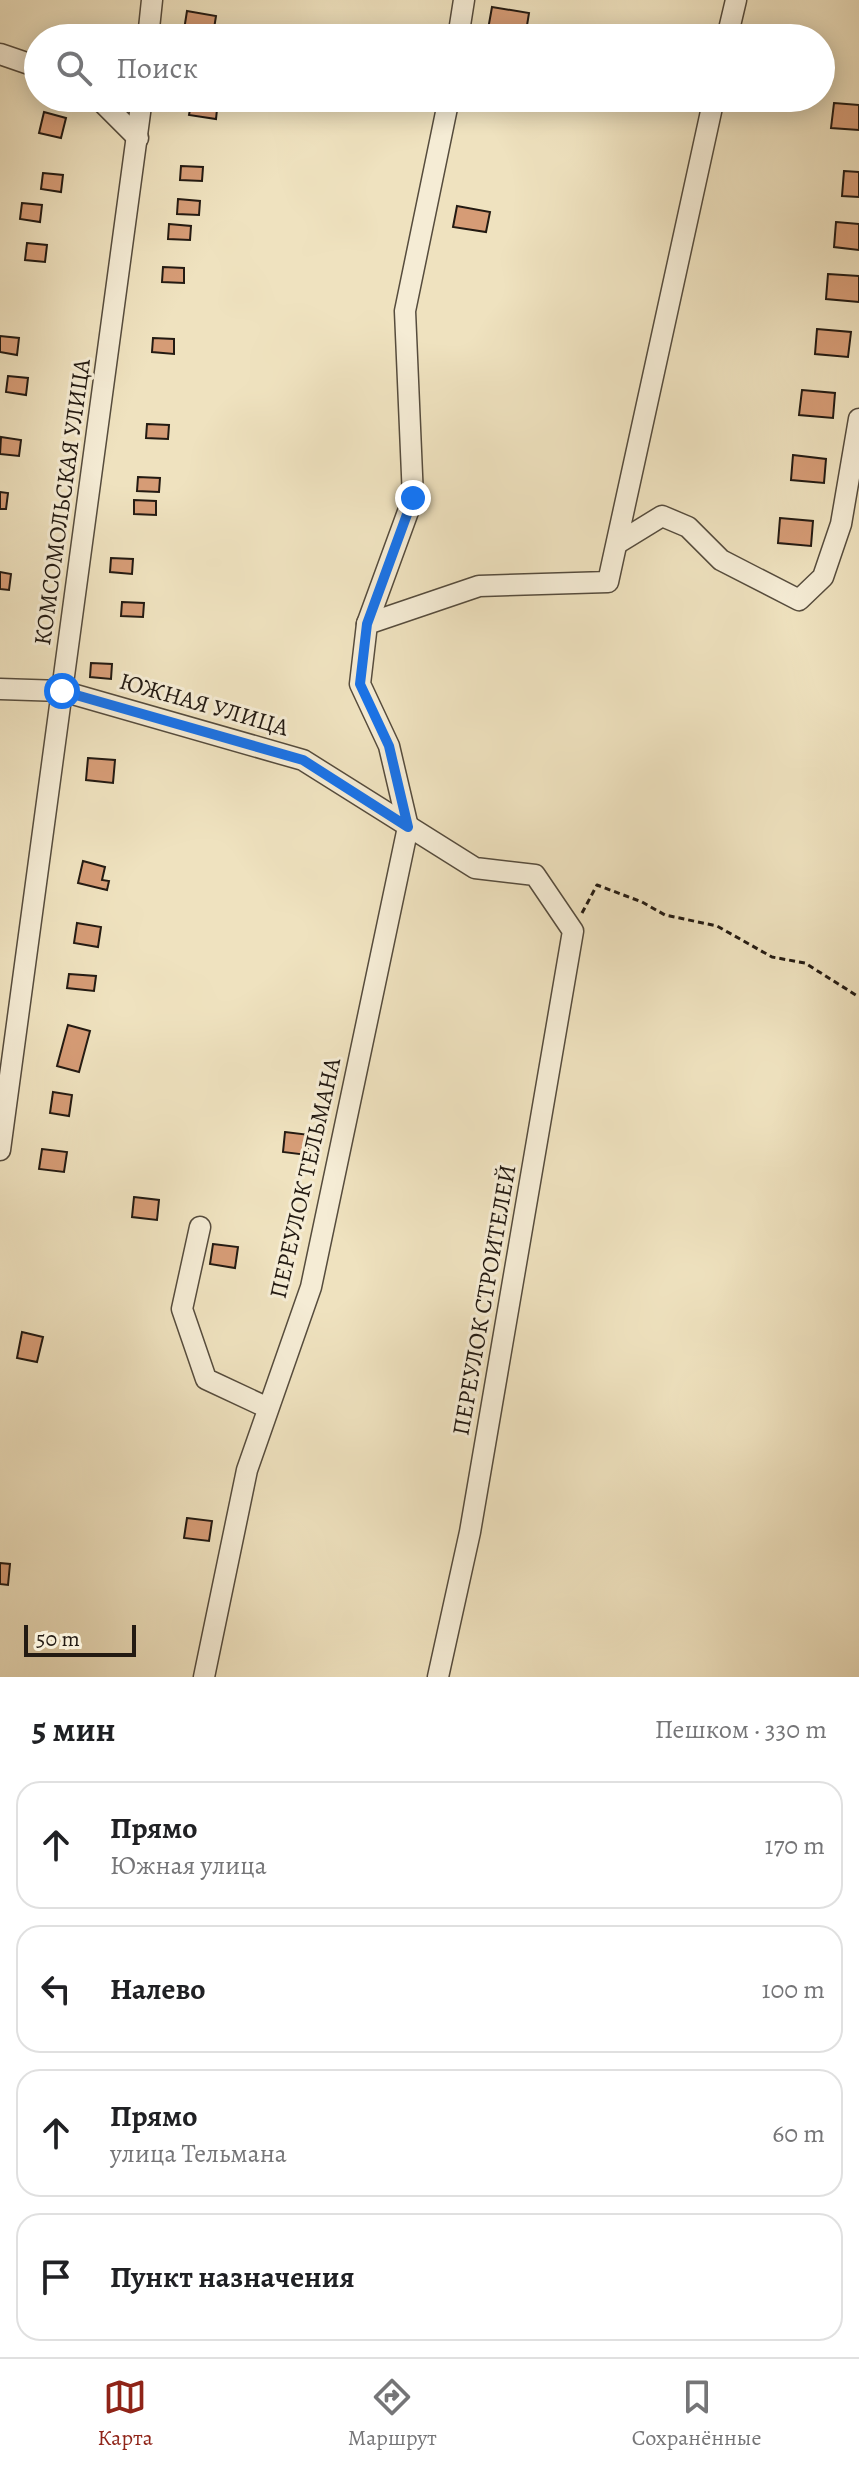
<!DOCTYPE html>
<html lang="ru">
<meta charset="utf-8">
<style>
:root{--surface:#fff;--page:#f6f6f6;--text:#202124;--muted:#757577;--line:#e0e0e0;--accent:#8f2418}
body{margin:0;font-family:Alegreya,serif;background:var(--page);color:var(--text)}
.scale{position:absolute;left:24px;bottom:20px;width:112px;box-sizing:border-box;padding-left:8px;border:4px solid #231a12;border-top:0;font-size:22px;line-height:28px;white-space:nowrap;color:#231a12;-webkit-text-stroke:6px #f5ecd5;paint-order:stroke}
.stop{position:absolute;width:24px;height:24px;margin:-18px;border:6px solid #1a73e8;border-radius:50%;background:#fff}
.stop.end{background:#1a73e8;border-color:#fff;box-shadow:0 2px 8px #0008}
.list{margin:0;padding:0;list-style:none}
h2{display:flex;justify-content:space-between;align-items:center;height:104px;margin:0;padding:0 32px;font-size:34px}
h2 small{font-size:26px;font-weight:400;color:var(--muted)}
.list li{display:grid;grid-template-columns:52px 1fr auto;gap:24px;align-items:center;box-sizing:border-box;height:128px;margin:0 16px 16px;padding:0 16px;border:2px solid var(--line);border-radius:24px}
.list b{display:block;font-size:30px;white-space:nowrap}
.list p{margin:0;font-size:26px;white-space:nowrap;color:var(--muted)}
.list em{font-size:26px;font-style:normal;color:var(--muted)}
.icon{flex:none;width:44px;height:44px;fill:none;stroke:currentColor;stroke-width:2;stroke-linecap:round;stroke-linejoin:round}
.map{position:relative;flex:none;width:859px;height:1677px;overflow:hidden}
.search{position:absolute;background:var(--surface);box-shadow:0 4px 20px #0003;left:24px;right:24px;top:24px;height:88px;display:flex;align-items:center;gap:20px;box-sizing:border-box;padding:0 28px;border-radius:44px;color:var(--muted);font-size:30px}
.sheet{height:680px;background:var(--surface)}
nav{display:flex;justify-content:space-around;align-items:center;box-sizing:border-box;height:112px;border-top:2px solid var(--line);background:var(--surface);font-size:22px;color:var(--muted)}
nav a{display:grid;justify-items:center;gap:4px}
nav .on{color:var(--accent)}
.map>svg:first-child{display:block}
</style>
<div class="map">
<svg width="859" height="1677" viewBox="0 0 859 1677">
<rect width="100%" height="100%" fill="#efe2bf"/>
<filter id="stains"><feTurbulence type="fractalNoise" baseFrequency=".0025" numOctaves="4"/><feColorMatrix values="0 0 0 0 .2 0 0 0 0 .09 0 0 0 0 .02 0 0 0 .5 -.17"/></filter>
<radialGradient id="worn" r=".72"><stop offset=".6" stop-color="#630" stop-opacity="0"/><stop offset="1" stop-color="#630" stop-opacity=".3"/></radialGradient>
<!-- building -->
<g fill="#d69c76" stroke="#231a12" stroke-width="2">
<polygon points="492,7 529,13 525,38 487,35"/>
<polygon points="187,11 216,16 213,35 184,30"/>
<polygon points="192,98 218,100 216,119 189,115"/>
<polygon points="834,103 859,105 859,130 831,128"/>
<polygon points="44,112 66,118 61,138 39,133"/>
<polygon points="181,166 203,167 202,181 180,180"/>
<polygon points="844,171 859,172 859,197 842,196"/>
<polygon points="43,173 63,175 61,192 41,189"/>
<polygon points="178,199 200,201 199,215 177,214"/>
<polygon points="22,203 42,205 40,222 20,219"/>
<polygon points="457,206 490,212 486,232 453,227"/>
<polygon points="836,222 859,224 859,250 834,247"/>
<polygon points="169,224 191,226 190,240 168,239"/>
<polygon points="27,243 47,245 45,262 25,260"/>
<polygon points="163,267 184,268 184,283 162,282"/>
<polygon points="828,274 859,276 859,302 826,299"/>
<polygon points="817,329 851,332 848,357 815,354"/>
<polygon points="0,336 19,338 17,355 0,352"/>
<polygon points="153,338 174,339 174,354 152,352"/>
<polygon points="8,376 28,378 26,395 6,392"/>
<polygon points="802,390 835,393 833,418 799,415"/>
<polygon points="147,424 169,425 168,439 146,438"/>
<polygon points="1,437 21,440 19,456 0,454"/>
<polygon points="793,455 826,459 824,483 791,480"/>
<polygon points="138,477 160,478 159,492 137,491"/>
<polygon points="0,492 8,493 6,509 0,509"/>
<polygon points="134,500 156,501 156,515 134,514"/>
<polygon points="780,518 813,521 811,546 778,543"/>
<polygon points="111,558 133,559 132,574 110,572"/>
<polygon points="0,572 11,574 9,590 0,589"/>
<polygon points="122,602 144,603 143,617 121,616"/>
<polygon points="91,663 112,664 111,679 90,677"/>
<polygon points="88,758 115,760 113,783 86,780"/>
<polygon points="83,861 105,867 102,880 109,881 107,890 78,883"/>
<polygon points="77,923 101,927 98,947 74,943"/>
<polygon points="69,974 96,976 94,991 67,988"/>
<polygon points="68,1025 90,1031 79,1072 57,1066"/>
<polygon points="53,1092 72,1095 69,1116 50,1113"/>
<polygon points="285,1132 310,1135 307,1155 283,1152"/>
<polygon points="42,1149 67,1152 64,1172 39,1169"/>
<polygon points="134,1197 159,1200 157,1220 132,1217"/>
<polygon points="213,1244 238,1247 235,1268 210,1264"/>
<polygon points="22,1332 43,1337 37,1362 17,1358"/>
<polygon points="187,1518 212,1521 209,1541 184,1538"/>
<polygon points="0,1563 10,1564 8,1585 0,1584"/>
</g>
<g fill="none" stroke-linecap="round" stroke-linejoin="round">
<!-- minor casing -->
<g stroke="#564c3d" stroke-width="23">
<g id="minor">
<polyline points="148,38 152,0"/>
<polyline points="458,38 464,0"/>
<polyline points="727,38 736,0"/>
<polyline points="0,54 38,67"/>
<polyline points="98,98 138,138"/>
<polyline points="618,543 662,516 688,527 721,560 799,600 823,577 841,524 859,419"/>
<polyline points="367,624 413,498 405,311 449,98"/>
<polyline points="0,689 62,691 303,760 475,868 535,875 573,931 470,1532 438,1677"/>
<polyline points="0,1150 142,98"/>
<polyline points="200,1227 182,1309 206,1379 268,1408"/>
<polyline points="204,1677 247,1470 311,1287 408,827 389,746 360,684 367,624 479,586 608,582 714,98"/>
</g>
</g>
<!-- path -->
<polyline stroke="#231a12" stroke-width="3" stroke-dasharray="6 4" stroke-linecap="butt" points="582,913 597,885 642,902 665,915 717,926 772,957 805,963 859,997"/>
<!-- minor -->
<use href="#minor" stroke="#f5ecd5" stroke-width="20"/>
</g>
<g fill="none" stroke-linecap="round" stroke-linejoin="round">
<!-- route -->
<polyline stroke="#1a73e8" stroke-width="10" points="62,691 303,760 408,827 389,746 360,684 367,624 413,498"/>
</g>
<g text-anchor="middle" stroke-width="6" stroke-linejoin="round" paint-order="stroke">
<!-- street labels -->
<g font-size="24" fill="#231a12" stroke="#f5ecd5">
<text transform="translate(62 502) rotate(-82)" y="8">КОМСОМОЛЬСКАЯ УЛИЦА</text>
<text transform="translate(204 704) rotate(16)" y="8">ЮЖНАЯ УЛИЦА</text>
<text transform="translate(305 1178) rotate(-77)" y="8">ПЕРЕУЛОК ТЕЛЬМАНА</text>
<text transform="translate(484 1300) rotate(-80)" y="8">ПЕРЕУЛОК СТРОИТЕЛЕЙ</text>
</g>
</g>
<rect width="100%" height="100%" filter="url(#stains)"/>
<rect width="100%" height="100%" fill="url(#worn)"/>
</svg>
<div class="scale">50 m</div>
<div class="stop" style="left:62px;top:691px"></div>
<div class="stop end" style="left:413px;top:498px"></div>
<div class="search"><svg class="icon" aria-label="search" viewBox="0 0 24 24"><circle cx="10" cy="10" r="6"/><path d="M15 15l6 6"/></svg>Поиск</div>
</div>
<section class="sheet">
<h2>5 мин<small>Пешком · 330 m</small></h2>
<ul class="list">
<li><svg class="icon" aria-label="ahead" viewBox="0 0 24 24"><path d="M12 20V5M6 11l6-6 6 6"/></svg><div><b>Прямо</b><p>Южная улица</p></div><em>170 m</em></li>
<li><svg class="icon" aria-label="left" viewBox="0 0 24 24"><path d="M17 20v-9H6M10 6l-5 5 5 5"/></svg><div><b>Налево</b></div><em>100 m</em></li>
<li><svg class="icon" aria-label="ahead" viewBox="0 0 24 24"><path d="M12 20V5M6 11l6-6 6 6"/></svg><div><b>Прямо</b><p>улица Тельмана</p></div><em>60 m</em></li>
<li><svg class="icon" aria-label="arrive" viewBox="0 0 24 24"><path d="M6 21V4h12l-3 4 3 4H6"/></svg><div><b>Пункт назначения</b></div></li>
</ul>
</section>
<nav>
<a class="on"><svg class="icon" aria-label="map" viewBox="0 0 24 24"><path d="M3 6l6-2 6 2 6-2v14l-6 2-6-2-6 2zM9 4v14M15 6v14"/></svg>Карта</a>
<a><svg class="icon" aria-label="directions" viewBox="0 0 24 24"><path d="M12 3l9 9-9 9-9-9zM9 14v-3h6M13 9l2 2-2 2"/></svg>Маршрут</a>
<a><svg class="icon" aria-label="saved" viewBox="0 0 24 24"><path d="M7 4h10v16l-5-4-5 4z"/></svg>Сохранённые</a>
</nav>
